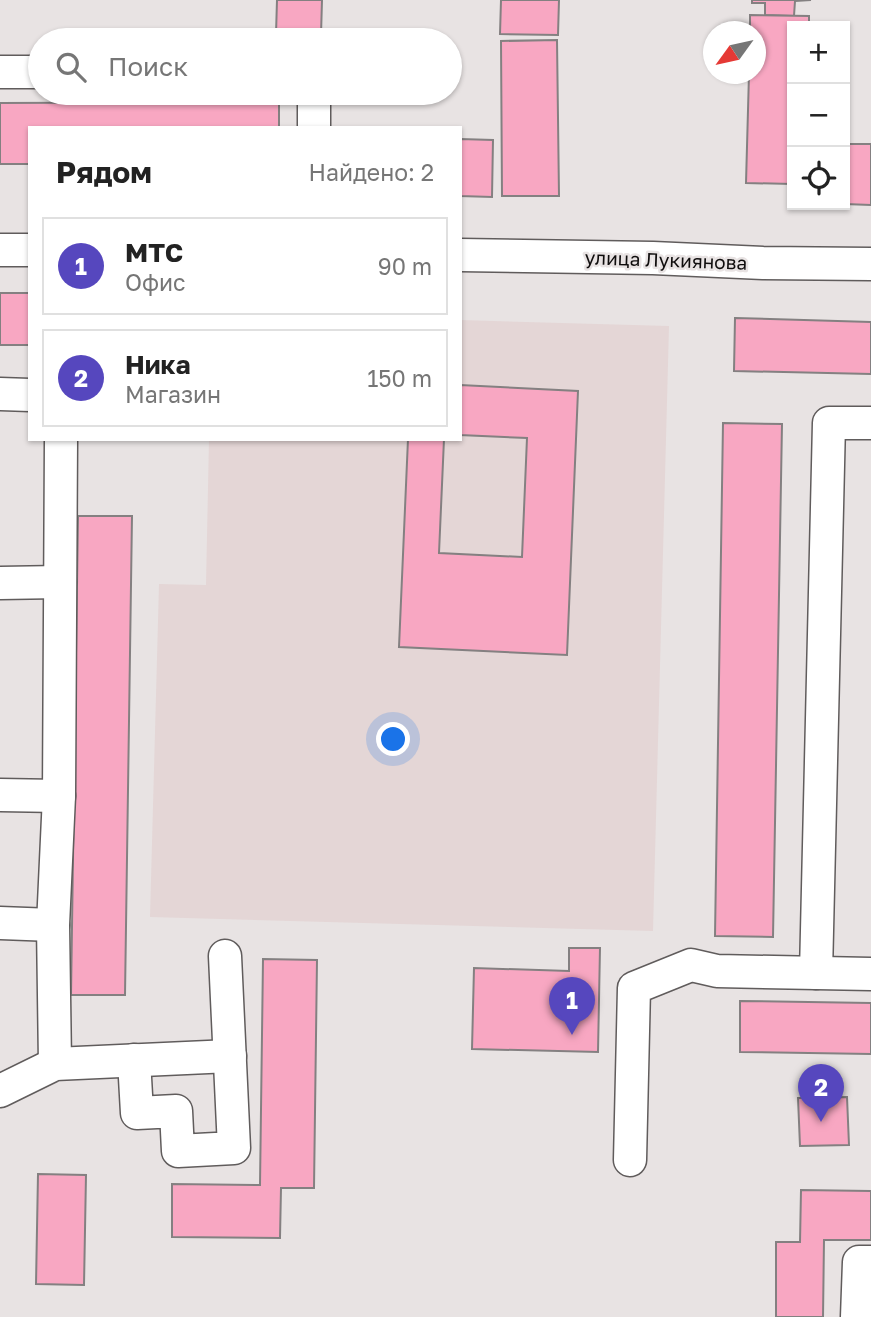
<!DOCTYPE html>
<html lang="ru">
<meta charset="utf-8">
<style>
:root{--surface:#fff;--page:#f6f6f6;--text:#222;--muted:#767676;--line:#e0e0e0;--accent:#5647be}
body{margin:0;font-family:"Golos Text",sans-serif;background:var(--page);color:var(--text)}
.controls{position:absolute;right:21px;top:21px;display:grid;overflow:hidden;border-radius:0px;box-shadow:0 2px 5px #0004}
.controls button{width:63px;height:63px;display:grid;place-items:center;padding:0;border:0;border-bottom:2px solid var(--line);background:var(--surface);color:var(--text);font:35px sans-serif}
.compass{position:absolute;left:703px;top:21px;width:63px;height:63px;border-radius:50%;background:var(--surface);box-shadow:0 2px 5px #0004;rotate:237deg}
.you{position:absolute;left:394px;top:740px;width:24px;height:24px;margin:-18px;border:5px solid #fff;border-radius:50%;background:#1a73e8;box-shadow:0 0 0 10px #1a73e833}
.badge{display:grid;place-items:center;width:46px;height:46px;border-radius:50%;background:var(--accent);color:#fff;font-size:23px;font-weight:700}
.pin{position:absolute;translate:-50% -58px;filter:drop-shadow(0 2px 4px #0008)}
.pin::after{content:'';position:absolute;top:37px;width:24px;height:21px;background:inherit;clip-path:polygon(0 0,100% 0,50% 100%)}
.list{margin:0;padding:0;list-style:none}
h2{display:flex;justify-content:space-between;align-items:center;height:91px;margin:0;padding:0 28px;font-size:30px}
h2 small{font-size:23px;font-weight:400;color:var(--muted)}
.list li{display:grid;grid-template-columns:46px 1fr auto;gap:21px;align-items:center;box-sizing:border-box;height:98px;margin:0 14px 14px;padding:0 14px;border:2px solid var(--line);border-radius:0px}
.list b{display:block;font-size:26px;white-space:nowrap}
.list p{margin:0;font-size:23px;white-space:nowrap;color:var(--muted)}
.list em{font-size:23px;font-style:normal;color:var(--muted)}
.icon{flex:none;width:38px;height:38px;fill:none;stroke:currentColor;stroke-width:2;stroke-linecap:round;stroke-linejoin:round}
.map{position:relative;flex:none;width:871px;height:1317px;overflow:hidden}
.search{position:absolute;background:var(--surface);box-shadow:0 2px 5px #0004;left:28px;top:28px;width:434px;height:77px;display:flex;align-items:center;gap:18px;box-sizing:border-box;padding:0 24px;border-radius:38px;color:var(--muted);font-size:26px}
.panel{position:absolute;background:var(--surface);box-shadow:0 2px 5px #0004;left:28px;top:126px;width:434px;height:315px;border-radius:0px}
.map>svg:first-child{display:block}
</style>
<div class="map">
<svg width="871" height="1317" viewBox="0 0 871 1317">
<rect width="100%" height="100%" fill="#e8e3e3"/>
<!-- built -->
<polygon fill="#e4d6d6" points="460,320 669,326 653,931 150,917 159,584 206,585 209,439 460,439"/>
<!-- building -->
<g fill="#f8a7c2" stroke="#848081" stroke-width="2">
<polygon points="277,0 322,0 321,35 276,34"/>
<polygon points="501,0 559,0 558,35 500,34"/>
<polygon points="752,0 811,0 795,1 794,16 765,15 765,3 752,3"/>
<polygon points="750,15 809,16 809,26 792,26 792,184 746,183 749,74 756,74 756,32 750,32"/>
<polygon points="557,40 559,196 502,196 501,41"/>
<polygon points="279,102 279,128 30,128 30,164 0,164 0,103"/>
<polygon points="460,139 493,140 492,197 460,196"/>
<polygon points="845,144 871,144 871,205 845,204"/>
<rect x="0" y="293" width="30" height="52"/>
<polygon points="735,318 871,322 871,374 734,371"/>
<polygon points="460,385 578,391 567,655 399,647 408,439 444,439 439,553 522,557 527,438 460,435"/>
<polygon points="723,423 782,424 773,937 715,936"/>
<polygon points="78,516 132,516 125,995 71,995"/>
<polygon points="569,948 600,948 598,1052 472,1049 474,968 569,971"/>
<polygon points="263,959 317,960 314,1188 281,1188 280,1238 172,1237 172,1184 260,1185"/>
<polygon points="740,1001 871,1003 871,1054 740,1052"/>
<polygon points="847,1097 849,1145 800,1146 798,1098"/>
<polygon points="38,1174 86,1175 84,1285 36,1284"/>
<polygon points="801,1190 871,1191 871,1240 824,1240 823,1317 776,1317 776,1242 800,1242"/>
</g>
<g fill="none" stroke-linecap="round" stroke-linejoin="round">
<!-- minor casing -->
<g stroke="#605c5c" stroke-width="35">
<g id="minor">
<polyline points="0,72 40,72"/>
<polyline points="314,93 314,128"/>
<polyline points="0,250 30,250"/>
<polyline points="460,255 653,258 763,263 871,264"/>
<polyline points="0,394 30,395"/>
<polyline points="0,583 60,582"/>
<polyline points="0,795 59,796"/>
<polyline points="0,923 53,925"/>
<polyline points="816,973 829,423 871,423"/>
<polyline points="134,1060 137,1113 176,1111 178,1151 234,1148 225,956"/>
<polyline points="55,1064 53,925 59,796 61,439"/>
<polyline points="0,1091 55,1064 230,1056"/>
<polyline points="630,1160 634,988 691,965 717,971 871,974"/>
<polyline points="857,1317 859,1262 871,1262"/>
</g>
</g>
<!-- minor -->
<use href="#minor" stroke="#fff" stroke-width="32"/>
</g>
<g text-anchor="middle" stroke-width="5" stroke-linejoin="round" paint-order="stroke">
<!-- street labels -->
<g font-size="19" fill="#0f0d0d" stroke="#e8e3e3">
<text transform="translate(666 260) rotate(2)" y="7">улица Лукиянова</text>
</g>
</g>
</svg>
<div class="controls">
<button>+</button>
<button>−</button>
<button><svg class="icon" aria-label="locate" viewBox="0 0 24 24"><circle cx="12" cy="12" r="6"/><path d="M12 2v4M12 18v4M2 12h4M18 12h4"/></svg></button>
</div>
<svg class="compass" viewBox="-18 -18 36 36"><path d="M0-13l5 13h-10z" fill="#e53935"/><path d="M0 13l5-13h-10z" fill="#767676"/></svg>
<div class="you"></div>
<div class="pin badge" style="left:572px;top:1035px">1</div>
<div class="pin badge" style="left:821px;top:1122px">2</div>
<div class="search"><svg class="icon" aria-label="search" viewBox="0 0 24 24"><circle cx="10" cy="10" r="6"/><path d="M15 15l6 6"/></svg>Поиск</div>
<section class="panel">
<h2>Рядом<small>Найдено: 2</small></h2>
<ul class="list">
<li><span class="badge">1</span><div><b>МТС</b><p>Офис</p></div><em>90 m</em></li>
<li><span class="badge">2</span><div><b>Ника</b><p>Магазин</p></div><em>150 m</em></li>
</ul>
</section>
</div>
